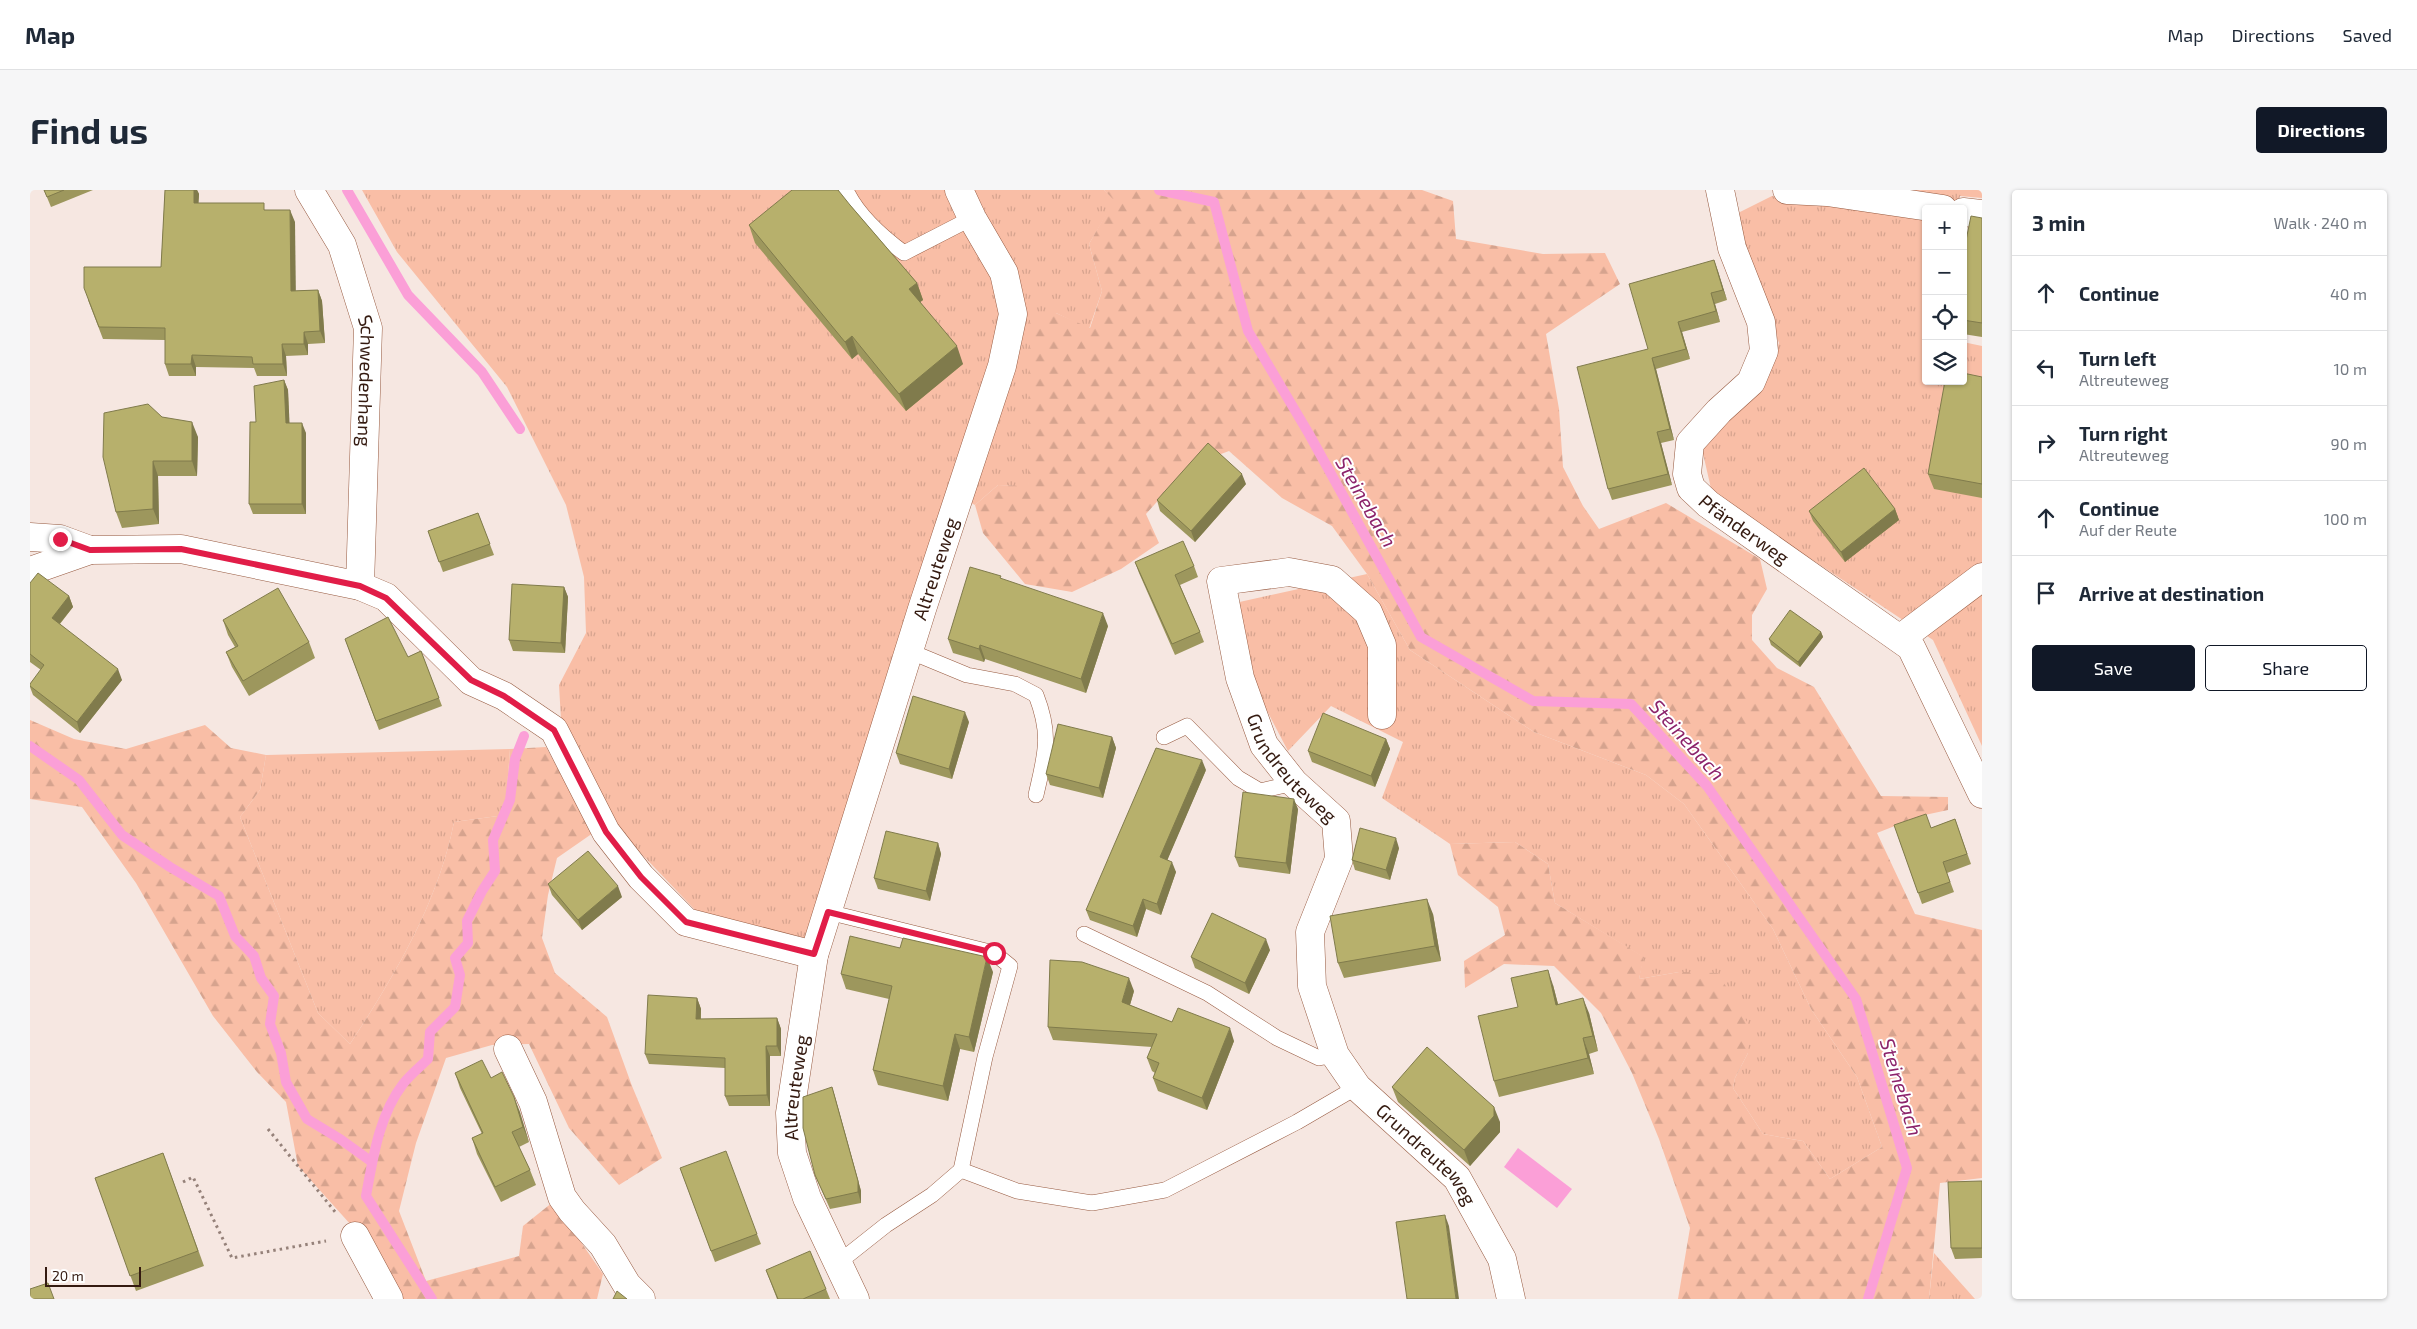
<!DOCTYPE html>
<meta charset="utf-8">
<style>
:root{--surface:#fff;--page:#f6f6f7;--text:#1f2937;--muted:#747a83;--line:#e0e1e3;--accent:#111827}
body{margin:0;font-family:"Exo 2",sans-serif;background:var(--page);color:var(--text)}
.controls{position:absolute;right:15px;top:15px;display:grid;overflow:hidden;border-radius:5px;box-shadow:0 1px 4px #0004}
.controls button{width:45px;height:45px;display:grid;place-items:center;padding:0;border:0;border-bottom:1px solid var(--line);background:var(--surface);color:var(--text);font:25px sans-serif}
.scale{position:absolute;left:15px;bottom:12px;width:96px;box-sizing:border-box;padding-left:5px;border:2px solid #341a10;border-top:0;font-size:14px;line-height:18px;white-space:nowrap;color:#341a10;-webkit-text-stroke:4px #fff;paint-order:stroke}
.stop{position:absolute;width:15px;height:15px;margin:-11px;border:4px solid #e11d48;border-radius:50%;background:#fff}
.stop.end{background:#e11d48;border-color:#fff;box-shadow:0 1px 5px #0008}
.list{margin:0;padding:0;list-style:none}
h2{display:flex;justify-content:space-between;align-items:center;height:65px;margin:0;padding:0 20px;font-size:21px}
h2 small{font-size:16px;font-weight:400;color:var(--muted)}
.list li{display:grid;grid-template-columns:32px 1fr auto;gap:15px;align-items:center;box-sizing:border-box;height:75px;padding:0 20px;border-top:1px solid var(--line)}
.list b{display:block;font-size:19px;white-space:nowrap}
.list p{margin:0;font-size:16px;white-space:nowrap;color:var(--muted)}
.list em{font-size:16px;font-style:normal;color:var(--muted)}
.actions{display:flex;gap:10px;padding:15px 20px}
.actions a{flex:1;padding:11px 0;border:1px solid var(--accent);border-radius:5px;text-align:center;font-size:18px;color:var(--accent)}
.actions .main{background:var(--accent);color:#fff}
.icon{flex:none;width:28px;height:28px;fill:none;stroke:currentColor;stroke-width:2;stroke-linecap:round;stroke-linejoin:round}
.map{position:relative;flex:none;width:1952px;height:1109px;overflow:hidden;border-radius:5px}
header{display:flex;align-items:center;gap:30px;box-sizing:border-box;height:70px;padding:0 25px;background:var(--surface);border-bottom:1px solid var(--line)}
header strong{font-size:24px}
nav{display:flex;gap:28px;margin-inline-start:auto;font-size:18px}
.intro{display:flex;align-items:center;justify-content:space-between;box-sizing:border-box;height:120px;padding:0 30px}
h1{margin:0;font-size:35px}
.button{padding:12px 22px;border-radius:5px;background:var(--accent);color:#fff;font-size:18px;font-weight:700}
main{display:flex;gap:30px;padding:0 30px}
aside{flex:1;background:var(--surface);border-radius:5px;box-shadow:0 1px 4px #0004}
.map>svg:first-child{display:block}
</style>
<header>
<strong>Map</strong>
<nav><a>Map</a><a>Directions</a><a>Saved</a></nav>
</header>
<div class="intro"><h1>Find us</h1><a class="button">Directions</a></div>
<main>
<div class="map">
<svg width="1952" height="1109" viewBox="0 0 1952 1109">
<defs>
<pattern id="grass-tufts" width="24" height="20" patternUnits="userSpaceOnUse" patternTransform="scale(1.25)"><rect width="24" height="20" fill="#f9bea6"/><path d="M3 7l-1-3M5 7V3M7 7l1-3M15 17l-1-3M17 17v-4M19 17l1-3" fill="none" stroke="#d6a38e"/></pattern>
<pattern id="forest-firs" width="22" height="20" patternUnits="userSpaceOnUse" patternTransform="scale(1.25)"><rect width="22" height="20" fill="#f9bea6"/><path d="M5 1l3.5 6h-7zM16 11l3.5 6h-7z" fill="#d6a38e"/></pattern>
</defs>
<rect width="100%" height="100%" fill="#f6e7e1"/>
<!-- grass -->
<g fill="url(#grass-tufts)">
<polygon points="332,0 1074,0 1085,10 1059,54 1072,101 1059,139 1026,123 998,297 968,295 945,315 935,310 776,748 668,723 580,631 531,530 529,495 556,443 554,387 536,315 477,197 367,62"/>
<polygon points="1841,0 1952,0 1952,8 1930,6 1928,19 1896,19 1896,191 1933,191 1933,152 1952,156 1952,556 1903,450 1682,303 1672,259 1730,196 1749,153 1706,45 1710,22 1742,6 1837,19"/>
<polygon points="1337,384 1380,460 1504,542 1616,585 1654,614 1743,739 1781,819 1827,887 1852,957 1800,989 1773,951 1733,944 1703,898 1705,888 1718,863 1649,782 1609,789 1613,767 1525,713 1518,674 1485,652 1420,654 1352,608 1373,552 1301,516 1258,561 1221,490 1205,413"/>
<path d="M480,559L475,625L424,632C408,713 365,785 320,854L288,823L210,627L230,600L236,565Z"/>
<polygon points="1904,1063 1945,1109 1899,1109"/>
</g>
<!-- forest -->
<g fill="url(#forest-firs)">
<polygon points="1074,0 1392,0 1423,11 1426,49 1513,64 1575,63 1590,94 1516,144 1529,219 1533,277 1553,316 1569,339 1636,313 1730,369 1737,399 1722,425 1722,450 1747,478 1784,497 1851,606 1918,607 1918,620 1890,626 1847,643 1885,724 1952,740 1952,988 1910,993 1899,1109 1648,1109 1660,1038 1629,949 1602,883 1571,823 1524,776 1474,774 1435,798 1434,771 1475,745 1468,717 1428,685 1420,654 1485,652 1518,674 1525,713 1614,767 1609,789 1649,782 1688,783 1720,837 1718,863 1705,888 1703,898 1733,944 1773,951 1800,989 1852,957 1827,887 1781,819 1743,739 1654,614 1616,585 1504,542 1380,460 1337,384 1302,336 1252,308 1199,261 1159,276 1116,324 1129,353 1091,379 1042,402 995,394 953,343 945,315 968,295 998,296 1000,130 1026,123 1060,138 1072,101 1059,54 1084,10"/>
<path d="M0,530L44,549L96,559L175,535L201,558L236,565L230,600L210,627L288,823L320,854C365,785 408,713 424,632L475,625L480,559L516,557L563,643L527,668L518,705L512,748L525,783L577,827L602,896L632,968L589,995L539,938L499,854L462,855L416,868L386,953L369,1021L396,1091L489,1066L493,1036L523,1012L573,1084L567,1109H362L339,1055L268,976L256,912L227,882L183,826L106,693L52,617L0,609Z"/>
</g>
<!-- water -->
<polygon fill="#fb9fd7" points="1488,958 1542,999 1527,1018 1474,977"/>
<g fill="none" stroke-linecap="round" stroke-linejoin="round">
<!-- stream -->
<g stroke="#fb9fd7" stroke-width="10">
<polyline points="317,0 378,105 452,182 490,239"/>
<polyline points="1129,0 1184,12 1218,141 1279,244 1391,447 1503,511 1601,514 1677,596 1826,809 1877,978 1838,1109"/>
<polyline points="0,556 49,590 92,645 140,677 189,706 205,746 224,766 231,788 244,806 240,834 251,863 256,892 277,929 310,949 342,972"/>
<path d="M402,1109L336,1006C343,968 349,925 373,894C380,885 390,877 398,869L400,842L425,817L430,785L425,768L438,753L437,731L452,701L465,681L463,650L480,610L485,569L494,546"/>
</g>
<!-- service casing -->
<g stroke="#975a40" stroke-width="16">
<g id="service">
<path d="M816,0C828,26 851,46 874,63L942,28"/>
<path d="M879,461L937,485L985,494L1006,505C1022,546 1015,565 1006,605"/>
<polyline points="1134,547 1157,536 1208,588 1230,601 1264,593"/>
<polyline points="798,722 964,763 980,776 955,867 931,980"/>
<polyline points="1054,744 1177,803 1247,848 1289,868 1305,865"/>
<polyline points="808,1073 856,1035 902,1005 931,980 987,1001 1062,1013 1135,1000 1267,932 1327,897"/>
</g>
</g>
<!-- minor casing -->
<g stroke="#975a40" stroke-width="29">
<g id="minor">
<path id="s1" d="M279,0L312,55L338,138L330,396"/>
<path id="s2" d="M1690,0L1702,58L1731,132L1734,161L1721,192L1689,221L1660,253L1657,284L1661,298L1678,314L1881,457L1952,604"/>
<polyline points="1757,0 1797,2 1913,19"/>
<polyline points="1933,22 1952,24"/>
<polyline points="0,347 30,349 60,360"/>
<polyline points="0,381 60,360 151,359 330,396 356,407 441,491 474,506 524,540 576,642 611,687 656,732 784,765"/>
<polyline points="1871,448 1952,387"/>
<path id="s3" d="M1352,525V455L1338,422L1302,390L1259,382L1191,391L1210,488L1234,555L1264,593L1306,631L1309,669L1280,742L1282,796L1305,865L1327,897L1427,988L1472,1069L1481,1109"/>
<polyline points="478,859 503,912 532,1007 542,1021 573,1055 597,1095 611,1109"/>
<polyline points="325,1046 359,1109"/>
<path id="s4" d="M825,1109L777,1008L762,963L760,923L784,765L892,419L972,176L983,124L974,83L942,28L929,0"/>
</g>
</g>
<!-- path -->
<g stroke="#958179" stroke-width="3" stroke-dasharray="2.5 4" stroke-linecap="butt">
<polyline points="238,939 306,1023"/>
<polyline points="153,992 163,987 202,1068 296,1051"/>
</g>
<!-- service -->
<use href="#service" stroke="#fff" stroke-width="15"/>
<!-- minor -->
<use href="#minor" stroke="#fff" stroke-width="28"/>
</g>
<!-- wall -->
<g fill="#9d975d">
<polygon points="14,0 63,0 21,17"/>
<polygon points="135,0 167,0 169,4 168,13 236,20 265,32 265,101 288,100 292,111 295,153 278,154 278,165 256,166 257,186 227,186 224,178 166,177 166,186 139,186 135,174 135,150 73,149 58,110 131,77"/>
<polygon points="820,15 887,93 893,110 890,112 933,174 876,221 828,164 822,169 725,53 719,35"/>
<polygon points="1952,28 1952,147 1933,144 1933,65"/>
<polygon points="1684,70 1697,110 1685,114 1690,132 1652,142 1660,169 1626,179 1644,250 1631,253 1642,295 1582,310 1578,299 1618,159"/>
<polygon points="1952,187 1952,308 1904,299 1898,284"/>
<polygon points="254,190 258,200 259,233 276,243 276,324 223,324 219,314 226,232"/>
<polygon points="132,227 168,247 167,286 128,286 129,334 92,338 86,322"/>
<polygon points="1216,294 1165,352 1130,321 1127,310"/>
<polygon points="1865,319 1869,330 1815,372 1783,331 1779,321"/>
<polygon points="448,323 464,365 413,382 398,341"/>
<polygon points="1105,372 1164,376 1168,387 1150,395 1170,442 1174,452 1145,465 1109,383"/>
<polygon points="0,393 39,406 43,417 30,434 92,490 50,543 3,505 0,497 0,494 11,480 0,472"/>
<polygon points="534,397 538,407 535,463 483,461 479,450"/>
<polygon points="193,430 279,452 285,468 219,506 202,477 196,462 205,457 198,445"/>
<polygon points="1078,436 1056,503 955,469 954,472 923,463 918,449"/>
<polygon points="1791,442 1793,447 1770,477 1741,455 1739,449"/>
<polygon points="315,449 378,467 391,461 412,516 349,540"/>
<polygon points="939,532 922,589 870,574 866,563"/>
<polygon points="1082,547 1086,558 1073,608 1020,595 1016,584"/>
<polygon points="1356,549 1360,559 1345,597 1282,572 1278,561"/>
<polygon points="1176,580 1137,670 1146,682 1131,725 1116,719 1107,747 1060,730 1056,720"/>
<polygon points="1268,619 1260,684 1209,677 1205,667"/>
<polygon points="1925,629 1941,674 1917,683 1924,702 1892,714 1864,635 1901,638"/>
<polygon points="908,653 911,664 900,711 848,699 844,688"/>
<polygon points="1369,658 1360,690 1325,680 1322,670"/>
<polygon points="518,694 592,707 552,740 522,705"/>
<polygon points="1403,724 1411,771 1314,788 1308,773"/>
<polygon points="1240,760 1219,804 1165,778 1161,767"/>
<polygon points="963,782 944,862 930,859 918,911 848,895 843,880 859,809 816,799 811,784"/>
<polygon points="1523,795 1528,814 1559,823 1568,861 1559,864 1564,884 1469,907 1464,891 1488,817"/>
<polygon points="1104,801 1100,815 1142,832 1204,851 1177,920 1128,901 1123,888 1125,883 1122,881 1117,868 1122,857 1023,850 1018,837"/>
<polygon points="667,808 671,819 671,829 747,828 751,839 751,866 740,866 740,916 699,916 695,906 695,878 619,874 615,864"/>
<polygon points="425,883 461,888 484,907 499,952 489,957 500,980 506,995 471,1012 447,964 442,948 452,944 430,898"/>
<polygon points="802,897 805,907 831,1001 831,1013 800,1019 785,985"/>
<polygon points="1362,897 1470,932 1470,942 1440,976 1368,912"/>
<polygon points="133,963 174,1076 106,1101 65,988"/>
<polygon points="650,978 727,1044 731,1054 685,1072"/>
<polygon points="1952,991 1952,1068 1925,1069 1921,1058"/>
<polygon points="736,1080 796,1099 800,1109 747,1109"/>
</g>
<!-- shaded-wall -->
<g fill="#807b4c">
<polygon points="164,0 167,0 169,4 168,25 164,13"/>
<polygon points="260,20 265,32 266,113 261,101"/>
<polygon points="1684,70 1688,81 1697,110 1693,100"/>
<polygon points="887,93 893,110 885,116 879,99"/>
<polygon points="288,100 292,111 295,153 290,141"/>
<polygon points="1681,103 1685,114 1690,132 1686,121"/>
<polygon points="1648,132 1652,142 1660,169 1656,159"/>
<polygon points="274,142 278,154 278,165 274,154"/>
<polygon points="822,146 828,164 822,169 815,152"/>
<polygon points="252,154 256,166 257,186 253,174"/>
<polygon points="927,156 933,174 876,221 869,204"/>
<polygon points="162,165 166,177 166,186 161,174"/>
<polygon points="1622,168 1626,179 1644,250 1640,239"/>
<polygon points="254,190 258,200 260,243 256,233"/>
<polygon points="162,232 168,247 167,286 162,271"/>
<polygon points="272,233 276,243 276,324 272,314"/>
<polygon points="1627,242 1631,253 1642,295 1638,284"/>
<polygon points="123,271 128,286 129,334 123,319"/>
<polygon points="1212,284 1216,294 1165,352 1161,341"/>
<polygon points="1865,319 1869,330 1815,372 1811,362"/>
<polygon points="534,397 538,407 535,463 531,453"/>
<polygon points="39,406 43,417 26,438 22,428"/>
<polygon points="1073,423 1078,436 1056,503 1051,489"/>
<polygon points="1791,442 1793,447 1770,477 1768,472"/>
<polygon points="950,455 955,469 954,472 949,459"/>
<polygon points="88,479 92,490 50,543 47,532"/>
<polygon points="935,522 939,532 922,589 919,579"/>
<polygon points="1082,547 1086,558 1073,608 1069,598"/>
<polygon points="1356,549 1360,559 1345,597 1341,586"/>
<polygon points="1172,570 1176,580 1134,678 1130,667"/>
<polygon points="1264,609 1268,619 1260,684 1256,673"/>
<polygon points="1366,648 1369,658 1360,690 1356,680"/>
<polygon points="908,653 911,664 900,711 896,701"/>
<polygon points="1142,672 1146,682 1131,725 1127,714"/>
<polygon points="588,696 592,707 552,740 548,730"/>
<polygon points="1113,709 1116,719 1107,747 1103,736"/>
<polygon points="1397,709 1403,724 1411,771 1405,756"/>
<polygon points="1236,749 1240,760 1219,804 1215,793"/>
<polygon points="957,767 963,782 944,862 939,847"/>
<polygon points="1518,780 1523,795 1532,830 1526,815"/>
<polygon points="1099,788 1104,801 1097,825 1092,812"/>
<polygon points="667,808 671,819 670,839 666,829"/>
<polygon points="1553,808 1559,823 1568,861 1563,846"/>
<polygon points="747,828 751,839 751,866 747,856"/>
<polygon points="1200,838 1204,851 1177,920 1172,908"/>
<polygon points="925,844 930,859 918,911 913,896"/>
<polygon points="1553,848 1559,864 1564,884 1558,868"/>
<polygon points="736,856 740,866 740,916 737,905"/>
<polygon points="802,897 805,907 831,1001 831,1013 828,1002"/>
<polygon points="484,907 490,922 499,952 493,937"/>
<polygon points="1464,917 1470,932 1470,942 1440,976 1434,960"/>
<polygon points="1415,1025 1419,1036 1429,1109 1426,1109"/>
</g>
<!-- building -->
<g fill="#b7b06c" stroke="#807b4c">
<polygon points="14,0 34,0 17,7"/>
<polygon points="135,0 164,0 164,13 234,13 234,20 260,20 261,101 288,100 290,141 274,142 274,154 252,154 253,174 223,174 222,167 162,165 161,174 135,174 135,138 69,137 54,98 54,77 131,77"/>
<polygon points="762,0 808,0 820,15 887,93 879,99 927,156 869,204 822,146 815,152 719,35"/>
<polygon points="1941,26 1952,28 1952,133 1933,130 1933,65"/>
<polygon points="1684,70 1693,100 1681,103 1686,121 1648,132 1656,159 1622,168 1640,239 1627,242 1638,284 1578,299 1547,177 1618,159 1599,94"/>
<polygon points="1933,183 1952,187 1952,294 1898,284 1915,191 1933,191"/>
<polygon points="254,190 256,233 272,233 272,314 219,314 220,232 226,232 224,196"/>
<polygon points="118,214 132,227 162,232 162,271 123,271 123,319 86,322 73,267 74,223"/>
<polygon points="1178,253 1212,284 1161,341 1127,310"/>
<polygon points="1834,278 1865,319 1811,362 1779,321"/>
<polygon points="448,323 460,354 409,372 398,341"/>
<polygon points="1153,351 1164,376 1145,385 1170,442 1142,454 1105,372"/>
<polygon points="940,377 971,386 970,388 1073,423 1051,489 950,455 949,459 918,449"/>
<polygon points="8,383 39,406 22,428 88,479 47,532 0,496 0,494 14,475 0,464 0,393"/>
<polygon points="482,394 534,397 531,453 479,450"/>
<polygon points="248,398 279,452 213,491 196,462 208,456 193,430"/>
<polygon points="1760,420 1791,442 1768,472 1739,449"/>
<polygon points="358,427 378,467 391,461 409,508 346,531 315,449"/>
<polygon points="883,506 935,522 919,579 866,563"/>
<polygon points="1293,523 1356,549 1341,586 1278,561"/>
<polygon points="1028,534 1082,547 1069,598 1016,584"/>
<polygon points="1126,558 1172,570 1130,667 1142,672 1127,714 1113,709 1103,736 1056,720"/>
<polygon points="1213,602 1264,609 1256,673 1205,667"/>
<polygon points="1896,624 1901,638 1925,629 1937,664 1913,672 1920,692 1888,703 1864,635"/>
<polygon points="1330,638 1366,648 1356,680 1322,670"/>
<polygon points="856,641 908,653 896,701 844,688"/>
<polygon points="558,661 588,696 548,730 518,694"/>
<polygon points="1397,709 1405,756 1308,773 1300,726"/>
<polygon points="1182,723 1236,749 1215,793 1161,767"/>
<polygon points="820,746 870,758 873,748 957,767 939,847 925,844 913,896 843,880 862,796 811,784"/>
<polygon points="1020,770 1052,772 1099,788 1092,812 1142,832 1148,818 1200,838 1172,908 1123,888 1129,873 1117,868 1127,844 1018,837"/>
<polygon points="1518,780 1526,815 1553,808 1563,846 1553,848 1558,868 1464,891 1448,826 1488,817 1481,788"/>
<polygon points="618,805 667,808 666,829 747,828 747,856 736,856 737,905 695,906 695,868 615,864"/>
<polygon points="1397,857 1464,917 1464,926 1434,960 1362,897"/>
<polygon points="452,870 461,888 472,882 484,907 493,937 482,942 500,980 465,997 442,948 453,943 425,883"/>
<polygon points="802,897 828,991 828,1002 796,1009 785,985 773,938 773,907"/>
<polygon points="696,961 727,1044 681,1061 650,978"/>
<polygon points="133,963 168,1061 100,1086 65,988"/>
<polygon points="1952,991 1952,1058 1921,1058 1918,992"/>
<polygon points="1415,1025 1426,1109 1377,1109 1366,1032"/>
<polygon points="780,1061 796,1099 773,1109 748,1109 736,1080"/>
<polygon points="18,1093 24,1109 0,1109 0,1099"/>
<polygon points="587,1101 597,1109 583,1109"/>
</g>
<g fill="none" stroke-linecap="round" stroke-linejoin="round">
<!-- route -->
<polyline stroke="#e11d48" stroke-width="6" points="30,349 60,360 151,359 330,396 356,408 441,490 474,506 524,540 576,642 611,687 656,732 784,764 798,722 964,763"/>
</g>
<g text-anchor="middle" stroke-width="4" stroke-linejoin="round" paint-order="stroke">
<!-- street labels -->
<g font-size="19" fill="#341a10" stroke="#fff">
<text dy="7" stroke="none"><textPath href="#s1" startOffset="204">Schwedenhang</textPath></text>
<text dy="7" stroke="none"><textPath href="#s2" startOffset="401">Pfänderweg</textPath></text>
<text dy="7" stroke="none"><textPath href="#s4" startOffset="764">Altreuteweg</textPath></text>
<text dy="7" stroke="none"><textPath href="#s3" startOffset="471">Grundreuteweg</textPath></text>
<text dy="7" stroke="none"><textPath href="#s4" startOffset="225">Altreuteweg</textPath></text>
<text dy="7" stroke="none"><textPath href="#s3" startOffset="921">Grundreuteweg</textPath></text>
</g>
<!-- water labels -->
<g font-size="20" font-style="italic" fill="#8c236b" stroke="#fff">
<text transform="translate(1336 312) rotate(60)" y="7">Steinebach</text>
<text transform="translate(1657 550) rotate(48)" y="7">Steinebach</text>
<text transform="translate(1871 897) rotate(73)" y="7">Steinebach</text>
</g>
</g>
</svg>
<div class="controls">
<button>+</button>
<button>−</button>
<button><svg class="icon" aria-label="locate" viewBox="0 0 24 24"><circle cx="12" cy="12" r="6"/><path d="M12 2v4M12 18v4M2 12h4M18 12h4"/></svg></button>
<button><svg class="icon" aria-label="layers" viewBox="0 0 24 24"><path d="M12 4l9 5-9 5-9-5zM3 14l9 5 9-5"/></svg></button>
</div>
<div class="scale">20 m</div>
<div class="stop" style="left:964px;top:763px"></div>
<div class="stop end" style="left:30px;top:349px"></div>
</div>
<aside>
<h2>3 min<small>Walk · 240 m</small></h2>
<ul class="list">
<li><svg class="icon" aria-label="ahead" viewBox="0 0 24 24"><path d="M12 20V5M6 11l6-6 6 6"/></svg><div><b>Continue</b></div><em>40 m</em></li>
<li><svg class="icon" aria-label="left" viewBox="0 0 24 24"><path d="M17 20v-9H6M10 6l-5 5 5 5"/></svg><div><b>Turn left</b><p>Altreuteweg</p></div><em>10 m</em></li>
<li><svg class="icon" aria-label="right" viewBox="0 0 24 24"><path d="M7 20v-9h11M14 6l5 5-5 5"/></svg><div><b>Turn right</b><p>Altreuteweg</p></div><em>90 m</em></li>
<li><svg class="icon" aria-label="ahead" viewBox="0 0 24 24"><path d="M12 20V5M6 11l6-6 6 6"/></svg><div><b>Continue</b><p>Auf der Reute</p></div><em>100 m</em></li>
<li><svg class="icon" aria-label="arrive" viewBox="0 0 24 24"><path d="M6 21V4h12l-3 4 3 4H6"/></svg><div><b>Arrive at destination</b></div></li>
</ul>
<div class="actions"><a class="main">Save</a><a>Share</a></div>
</aside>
</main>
